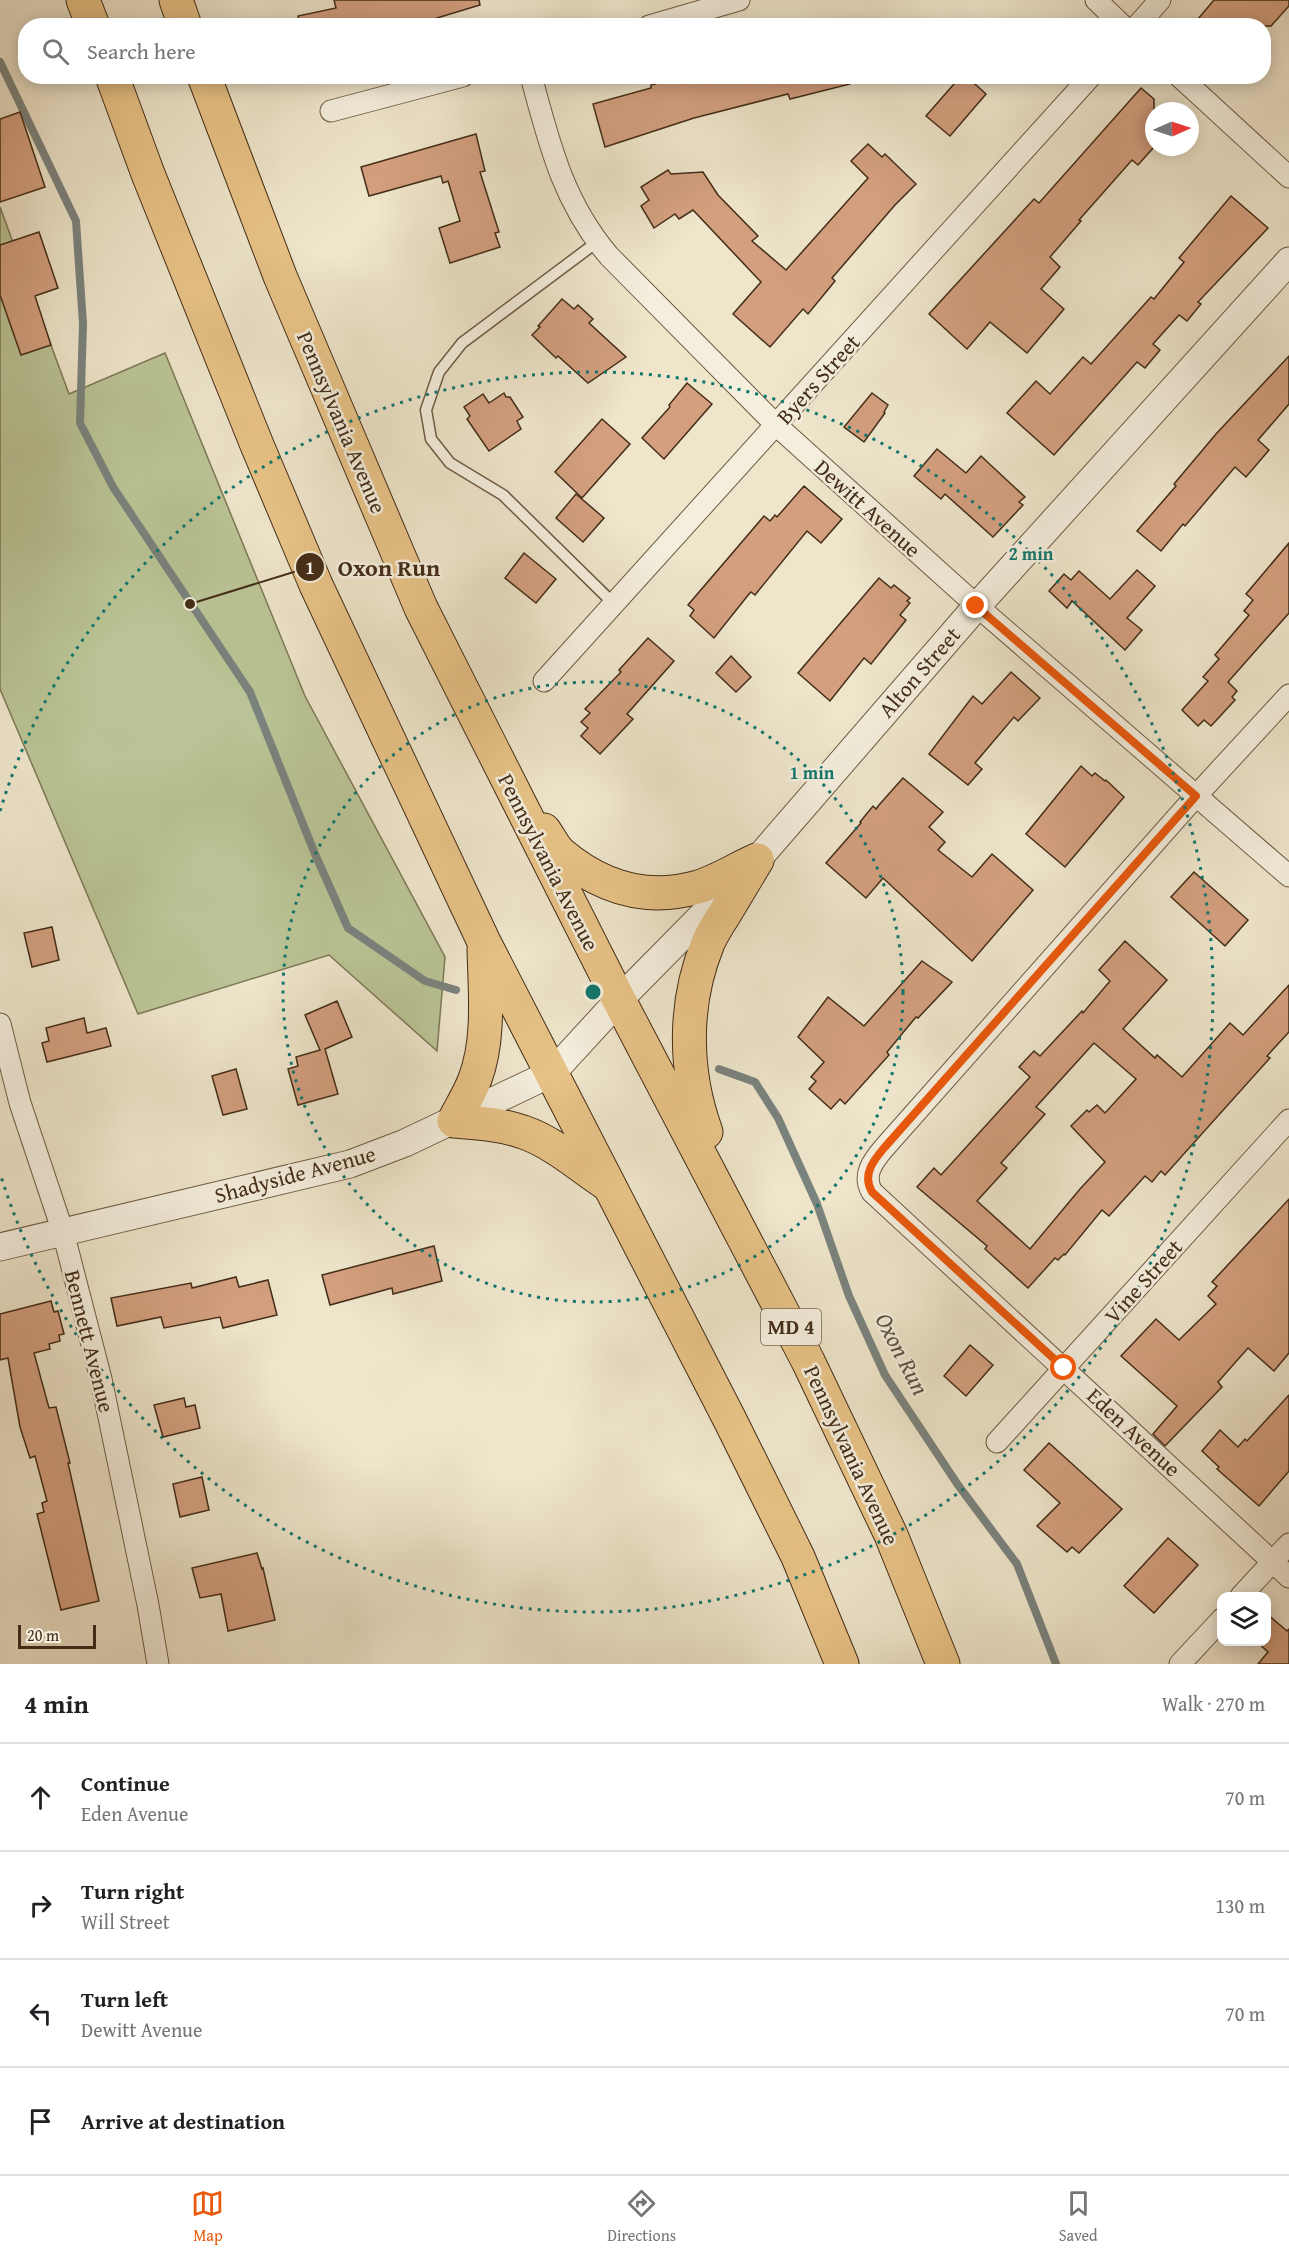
<!DOCTYPE html>
<meta charset="utf-8">
<style>
:root{--surface:#fff;--page:#f6f6f6;--text:#202124;--muted:#757577;--line:#e0e0e0;--accent:#ea580c}
body{margin:0;font-family:"Gentium Book Plus",serif;background:var(--page);color:var(--text)}
.controls{position:absolute;right:18px;bottom:18px;display:grid;overflow:hidden;border-radius:12px;box-shadow:0 3px 15px #0003}
.controls button{width:54px;height:54px;display:grid;place-items:center;padding:0;border:0;border-bottom:2px solid var(--line);background:var(--surface);color:var(--text);font:30px sans-serif}
.compass{position:absolute;left:1145px;top:102px;width:54px;height:54px;border-radius:50%;background:var(--surface);box-shadow:0 3px 15px #0003;rotate:87deg}
.scale{position:absolute;left:18px;bottom:15px;width:78px;box-sizing:border-box;padding-left:6px;border:3px solid #432d17;border-top:0;font-size:16px;line-height:21px;white-space:nowrap;color:#432d17;-webkit-text-stroke:4px #f4eedd;paint-order:stroke}
.stop{position:absolute;width:18px;height:18px;margin:-14px;border:4px solid #ea580c;border-radius:50%;background:#fff}
.stop.end{background:#ea580c;border-color:#fff;box-shadow:0 2px 6px #0008}
.list{margin:0;padding:0;list-style:none}
h2{display:flex;justify-content:space-between;align-items:center;height:78px;margin:0;padding:0 24px;font-size:26px}
h2 small{font-size:20px;font-weight:400;color:var(--muted)}
.list li{display:grid;grid-template-columns:39px 1fr auto;gap:18px;align-items:center;box-sizing:border-box;height:108px;padding:0 24px;border-top:2px solid var(--line)}
.list b{display:block;font-size:22px;white-space:nowrap}
.list p{margin:0;font-size:20px;white-space:nowrap;color:var(--muted)}
.list em{font-size:20px;font-style:normal;color:var(--muted)}
.icon{flex:none;width:33px;height:33px;fill:none;stroke:currentColor;stroke-width:2;stroke-linecap:round;stroke-linejoin:round}
.map{position:relative;flex:none;width:1289px;height:1664px;overflow:hidden}
.search{position:absolute;background:var(--surface);box-shadow:0 3px 15px #0003;left:18px;right:18px;top:18px;height:66px;display:flex;align-items:center;gap:15px;box-sizing:border-box;padding:0 21px;border-radius:24px;color:var(--muted);font-size:22px}
.sheet{height:510px;background:var(--surface)}
nav{display:flex;justify-content:space-around;align-items:center;box-sizing:border-box;height:84px;border-top:2px solid var(--line);background:var(--surface);font-size:16px;color:var(--muted)}
nav a{display:grid;justify-items:center;gap:3px}
nav .on{color:var(--accent)}
.map>svg:first-child{display:block}
</style>
<div class="map">
<svg width="1289" height="1664" viewBox="0 0 1289 1664">
<rect width="100%" height="100%" fill="#eee5cb"/>
<filter id="stains"><feTurbulence type="fractalNoise" baseFrequency=".00333" numOctaves="4"/><feColorMatrix values="0 0 0 0 .2 0 0 0 0 .09 0 0 0 0 .02 0 0 0 .5 -.17"/></filter>
<radialGradient id="worn" r=".72"><stop offset=".6" stop-color="#630" stop-opacity="0"/><stop offset="1" stop-color="#630" stop-opacity=".3"/></radialGradient>
<!-- green -->
<polygon fill="#bac496" stroke="#7e7856" stroke-width="1.5" points="0,207 69,394 165,353 305,696 445,957 437,1051 329,955 138,1014 0,689"/>
<g fill="none" stroke-linecap="round" stroke-linejoin="round">
<!-- stream -->
<g stroke="#7a837e" stroke-width="8">
<polyline points="0,62 76,221 83,324 80,423 113,487 250,692 315,854 348,928 425,981 456,990"/>
<polyline points="719,1069 755,1082 778,1118 817,1204 849,1296 885,1375 958,1485 1017,1564 1056,1664"/>
</g>
</g>
<!-- building -->
<g fill="#d39f7f" stroke="#432d17" stroke-width="1.5" fill-rule="evenodd">
<polygon points="334,0 479,0 480,5 427,21 429,26 299,26 298,16 336,8"/>
<polygon points="1214,0 1289,0 1289,6 1271,26 1192,26"/>
<polygon points="682,76 849,76 850,84 790,99 788,94 694,118 605,147 593,104 651,88 651,85"/>
<polygon points="961,76 966,76 986,94 950,136 926,116"/>
<polygon points="1141,88 1154,99 1154,147 1138,165 1132,160 1079,220 1081,221 1050,257 1060,267 1041,289 1064,309 1027,353 990,322 967,349 929,314 1034,199 1039,203"/>
<polygon points="20,112 45,187 0,202 0,119"/>
<polygon points="476,134 485,171 480,172 499,232 495,233 500,247 450,263 439,228 460,221 448,181 443,183 441,176 369,196 361,167"/>
<polygon points="868,144 882,157 885,154 916,184 895,205 832,278 835,281 808,314 803,309 770,347 733,314 761,282 693,210 679,219 675,214 654,228 641,206 649,200 641,187 668,170 671,174 703,172 718,195 758,236 752,241 786,270 868,178 851,161"/>
<polygon points="1231,196 1268,228 1198,302 1201,304 1187,321 1179,315 1153,344 1160,350 1145,368 1137,362 1054,455 1007,413 1036,381 1050,394 1083,357 1091,364 1151,297 1154,299 1184,262 1179,258"/>
<polygon points="39,232 58,288 35,296 51,345 21,355 0,295 0,245"/>
<polygon points="562,299 574,309 578,305 593,319 589,323 626,357 588,383 558,356 556,358 532,335 540,327 538,326"/>
<polygon points="1289,356 1289,404 1258,440 1269,450 1246,477 1235,467 1185,526 1183,524 1161,551 1137,531 1176,486 1174,484 1216,434"/>
<polygon points="687,383 712,404 664,459 642,438 670,407 669,405"/>
<polygon points="504,393 506,397 510,397 523,417 517,421 521,429 489,451 467,419 470,416 464,407 483,394 489,403"/>
<polygon points="872,393 888,405 884,412 885,413 864,442 844,427"/>
<polygon points="602,419 630,444 582,498 555,472"/>
<polygon points="937,449 966,473 981,456 1025,497 1019,502 1023,505 993,537 945,494 941,499 914,476"/>
<polygon points="804,486 842,519 821,543 807,531 755,595 751,592 749,594 714,638 690,616 694,610 688,605 764,516 770,521 775,515 777,517"/>
<polygon points="576,494 604,518 583,542 556,518"/>
<polygon points="1289,543 1289,613 1228,682 1237,691 1232,697 1235,700 1211,726 1204,720 1198,726 1182,710 1208,681 1203,677 1219,659 1215,655 1249,615 1244,611 1253,600 1246,594"/>
<polygon points="524,553 556,579 536,603 505,578"/>
<polygon points="1137,570 1155,586 1127,618 1142,630 1125,650 1072,601 1067,608 1049,591 1064,574 1071,580 1079,571 1110,599"/>
<polygon points="879,578 891,588 894,585 910,598 907,601 910,603 900,615 906,620 871,664 864,658 830,701 798,673"/>
<polygon points="648,638 674,661 627,714 633,719 600,754 581,736 588,728 581,722 590,713 585,709 621,672 619,670"/>
<polygon points="731,656 751,677 736,692 716,673"/>
<polygon points="1011,672 1040,698 1018,721 1014,717 975,763 982,769 968,785 929,754 973,696 982,704"/>
<polygon points="1081,766 1092,776 1095,773 1105,781 1106,780 1124,797 1065,867 1026,834"/>
<polygon points="903,778 943,812 929,827 945,842 938,850 972,877 992,854 1033,890 972,961 883,878 866,898 826,863 861,823 860,822 873,806 876,809 879,805"/>
<polygon points="1194,872 1248,920 1225,946 1171,897"/>
<polygon points="52,927 59,960 32,967 24,933"/>
<path d="M1125,941L1167,980L1123,1029L1155,1058L1157,1055L1182,1077L1230,1023L1243,1035L1289,985V1032L1267,1056L1270,1058L1165,1175L1161,1171L1152,1182L1145,1176L1109,1216L1102,1210L1065,1255L1064,1254L1058,1260L1055,1258L1028,1288L985,1249L987,1246L917,1187L934,1168L941,1175L1030,1077L1019,1067L1034,1051L1040,1056L1082,1011L1083,1013L1110,981L1099,970ZM1094,1043L1136,1079L1105,1113L1097,1105L1089,1112L1087,1110L1071,1126L1105,1162L1080,1189L1030,1249L977,1201L1007,1168L1001,1163L1045,1114L1036,1107Z"/>
<polygon points="922,961 952,982 918,1018 916,1017 887,1052 889,1055 845,1104 840,1099 831,1109 809,1089 816,1081 811,1077 824,1062 798,1037 828,997 864,1026"/>
<polygon points="337,1001 352,1037 325,1049 338,1094 298,1105 288,1069 298,1066 296,1057 320,1050 305,1015"/>
<polygon points="84,1018 87,1033 106,1028 111,1046 47,1062 42,1043 49,1041 46,1028"/>
<polygon points="236,1069 247,1109 223,1115 212,1076"/>
<polygon points="1289,1199 1289,1353 1274,1371 1248,1348 1218,1382 1222,1387 1165,1446 1153,1434 1177,1406 1121,1356 1156,1319 1179,1340 1216,1304 1208,1296 1217,1286 1212,1282"/>
<polygon points="434,1246 442,1281 393,1294 392,1288 330,1305 322,1275"/>
<polygon points="236,1277 239,1287 268,1280 277,1315 223,1328 220,1317 164,1328 161,1317 117,1326 111,1298 191,1283 192,1288"/>
<polygon points="51,1301 54,1312 58,1311 64,1334 59,1335 60,1341 49,1344 50,1349 34,1353 49,1408 56,1407 70,1463 68,1463 99,1601 61,1610 37,1514 44,1512 42,1503 47,1501 35,1456 30,1458 20,1427 8,1358 0,1360 0,1314"/>
<polygon points="970,1345 993,1365 966,1396 944,1376"/>
<polygon points="1289,1395 1289,1471 1259,1506 1217,1469 1219,1467 1202,1451 1220,1430 1238,1447 1245,1439 1247,1441"/>
<polygon points="184,1398 186,1407 195,1405 200,1428 163,1437 154,1405"/>
<polygon points="1049,1443 1122,1509 1079,1553 1072,1547 1067,1552 1037,1526 1060,1503 1024,1470"/>
<polygon points="202,1477 209,1510 180,1517 173,1484"/>
<polygon points="1168,1538 1198,1565 1154,1613 1124,1586"/>
<polygon points="257,1553 262,1569 263,1568 275,1620 228,1631 221,1594 200,1598 192,1568"/>
<polygon points="1266,1613 1287,1631 1289,1629 1289,1664 1258,1664 1268,1652 1258,1643 1266,1641"/>
</g>
<g fill="none" stroke-linecap="round" stroke-linejoin="round">
<!-- service casing -->
<g stroke="#6e5b44" stroke-width="13">
<polyline id="service" points="597,242 462,343 439,372 426,410 431,439 450,463 503,495 614,604"/>
</g>
<!-- minor casing -->
<g stroke="#6e5b44" stroke-width="23">
<g id="minor">
<polyline points="1096,0 1123,26"/>
<polyline points="649,26 739,0"/>
<polyline points="1137,26 1160,0"/>
<path d="M531,76C549,143 563,202 609,256L776,425L977,606L1289,876"/>
<polyline points="1179,76 1289,177"/>
<polyline points="331,111 463,76"/>
<polyline points="544,681 1091,76"/>
<path d="M1289,695L1196,796L884,1148C873,1161 862,1175 872,1192L1289,1577"/>
<polyline points="0,1024 20,1103 63,1232 101,1379 148,1605 158,1664"/>
<polyline points="997,1442 1289,1120"/>
<polyline points="1241,1596 1289,1544"/>
<polyline points="1180,1664 1222,1619"/>
</g>
</g>
<!-- tertiary casing -->
<g stroke="#6e5b44" stroke-width="29">
<polyline id="tertiary" points="0,1247 350,1164 405,1143 552,1073 619,1000 757,860 977,606 1289,261"/>
</g>
<!-- trunk casing -->
<g stroke="#432d17" stroke-width="35">
<g id="trunk">
<polyline points="83,0 93,26"/>
<polyline points="176,0 185,26"/>
<polyline points="112,76 148,174 257,445 316,585 484,942 730,1420 798,1557 842,1664"/>
<polyline points="204,76 280,276 421,608 619,1000 808,1361 891,1535 943,1664"/>
<path d="M544,830C549,837 554,847 560,853C600,887 646,902 698,887C718,881 738,868 757,860"/>
<path d="M484,949C485,992 490,1039 475,1079C470,1093 461,1107 454,1121C477,1123 501,1124 523,1132C553,1142 581,1167 607,1184"/>
<path d="M706,1132C684,1071 683,1004 708,943C712,934 718,924 724,915C735,897 746,878 757,860"/>
</g>
</g>
<!-- service -->
<use href="#service" stroke="#f4eedd" stroke-width="10"/>
<!-- minor -->
<use href="#minor" stroke="#f4eedd" stroke-width="21"/>
<!-- tertiary -->
<use href="#tertiary" stroke="#f4eedd" stroke-width="27"/>
<!-- trunk -->
<use href="#trunk" stroke="#e7c286" stroke-width="33"/>
</g>
<g fill="none" stroke-linecap="round" stroke-linejoin="round">
<!-- route -->
<path stroke="#ea580c" stroke-width="8" d="M976,606L1196,796L884,1148C873,1161 862,1175 872,1192L1064,1368"/>
</g>
<!-- distance rings -->
<g fill="none" stroke="#0f766e" stroke-width="3" stroke-dasharray="3 6">
<circle cx="593" cy="992" r="310"/>
<path d="M0 811A620 620 0 1 1 0 1173"/>
</g>
<g text-anchor="middle" stroke-width="5" stroke-linejoin="round" paint-order="stroke">
<!-- shield labels -->
<rect fill="#f4eedd" stroke="#786752" stroke-width="1.5" x="761" y="1309" width="60" height="36" rx="4.5"/>
<g font-size="21" font-weight="bold" fill="#432d17">
<text x="791" y="1334">MD 4</text>
</g>
<!-- street labels -->
<g font-size="22" fill="#432d17" stroke="#f4eedd">
<text transform="translate(818 379) rotate(-48)" y="8">Byers Street</text>
<text transform="translate(342 422) rotate(67)" y="8">Pennsylvania Avenue</text>
<text transform="translate(868 508) rotate(42)" y="8">Dewitt Avenue</text>
<text transform="translate(919 672) rotate(-49)" y="8">Alton Street</text>
<text transform="translate(549 862) rotate(63)" y="8">Pennsylvania Avenue</text>
<text transform="translate(295 1174) rotate(-15)" y="8">Shadyside Avenue</text>
<text transform="translate(1143 1281) rotate(-48)" y="8">Vine Street</text>
<text transform="translate(90 1341) rotate(76)" y="8">Bennett Avenue</text>
<text transform="translate(1134 1432) rotate(43)" y="8">Eden Avenue</text>
<text transform="translate(852 1455) rotate(65)" y="8">Pennsylvania Avenue</text>
</g>
<!-- water labels -->
<g font-size="24" font-style="italic" fill="#5a5142" stroke="#f4eedd">
<text transform="translate(902 1354) rotate(63)" y="8">Oxon Run</text>
</g>
</g>
<circle cx="593" cy="992" r="9" fill="#0f766e" stroke="#f4eedd" stroke-width="3"/>
<g font-size="18" text-anchor="middle" font-weight="bold" fill="#0f766e" stroke="#f4eedd" stroke-width="5" stroke-linejoin="round" paint-order="stroke">
<text x="1031" y="560">2 min</text>
<text x="812" y="779">1 min</text>
</g>
<!-- callouts -->
<path fill="none" stroke="#432d17" stroke-width="2" d="M190 604L310 567"/>
<g fill="#432d17" stroke="#f4eedd" stroke-width="2">
<circle cx="190" cy="604" r="6"/>
<circle cx="310" cy="567" r="15"/>
</g>
<g font-size="18" text-anchor="middle" font-weight="bold" fill="#fff">
<text x="310" y="574">1</text>
</g>
<g font-size="24" text-anchor="middle" font-weight="bold" fill="#432d17" stroke="#f4eedd" stroke-width="5" stroke-linejoin="round" paint-order="stroke">
<text x="389" y="576">Oxon Run</text>
</g>
<rect width="100%" height="100%" filter="url(#stains)"/>
<rect width="100%" height="100%" fill="url(#worn)"/>
</svg>
<div class="controls">
<button><svg class="icon" aria-label="layers" viewBox="0 0 24 24"><path d="M12 4l9 5-9 5-9-5zM3 14l9 5 9-5"/></svg></button>
</div>
<svg class="compass" viewBox="-18 -18 36 36"><path d="M0-13l5 13h-10z" fill="#e53935"/><path d="M0 13l5-13h-10z" fill="#757577"/></svg>
<div class="scale">20 m</div>
<div class="stop" style="left:1064px;top:1368px"></div>
<div class="stop end" style="left:976px;top:606px"></div>
<div class="search"><svg class="icon" aria-label="search" viewBox="0 0 24 24"><circle cx="10" cy="10" r="6"/><path d="M15 15l6 6"/></svg>Search here</div>
</div>
<section class="sheet">
<h2>4 min<small>Walk · 270 m</small></h2>
<ul class="list">
<li><svg class="icon" aria-label="ahead" viewBox="0 0 24 24"><path d="M12 20V5M6 11l6-6 6 6"/></svg><div><b>Continue</b><p>Eden Avenue</p></div><em>70 m</em></li>
<li><svg class="icon" aria-label="right" viewBox="0 0 24 24"><path d="M7 20v-9h11M14 6l5 5-5 5"/></svg><div><b>Turn right</b><p>Will Street</p></div><em>130 m</em></li>
<li><svg class="icon" aria-label="left" viewBox="0 0 24 24"><path d="M17 20v-9H6M10 6l-5 5 5 5"/></svg><div><b>Turn left</b><p>Dewitt Avenue</p></div><em>70 m</em></li>
<li><svg class="icon" aria-label="arrive" viewBox="0 0 24 24"><path d="M6 21V4h12l-3 4 3 4H6"/></svg><div><b>Arrive at destination</b></div></li>
</ul>
</section>
<nav>
<a class="on"><svg class="icon" aria-label="map" viewBox="0 0 24 24"><path d="M3 6l6-2 6 2 6-2v14l-6 2-6-2-6 2zM9 4v14M15 6v14"/></svg>Map</a>
<a><svg class="icon" aria-label="directions" viewBox="0 0 24 24"><path d="M12 3l9 9-9 9-9-9zM9 14v-3h6M13 9l2 2-2 2"/></svg>Directions</a>
<a><svg class="icon" aria-label="saved" viewBox="0 0 24 24"><path d="M7 4h10v16l-5-4-5 4z"/></svg>Saved</a>
</nav>
